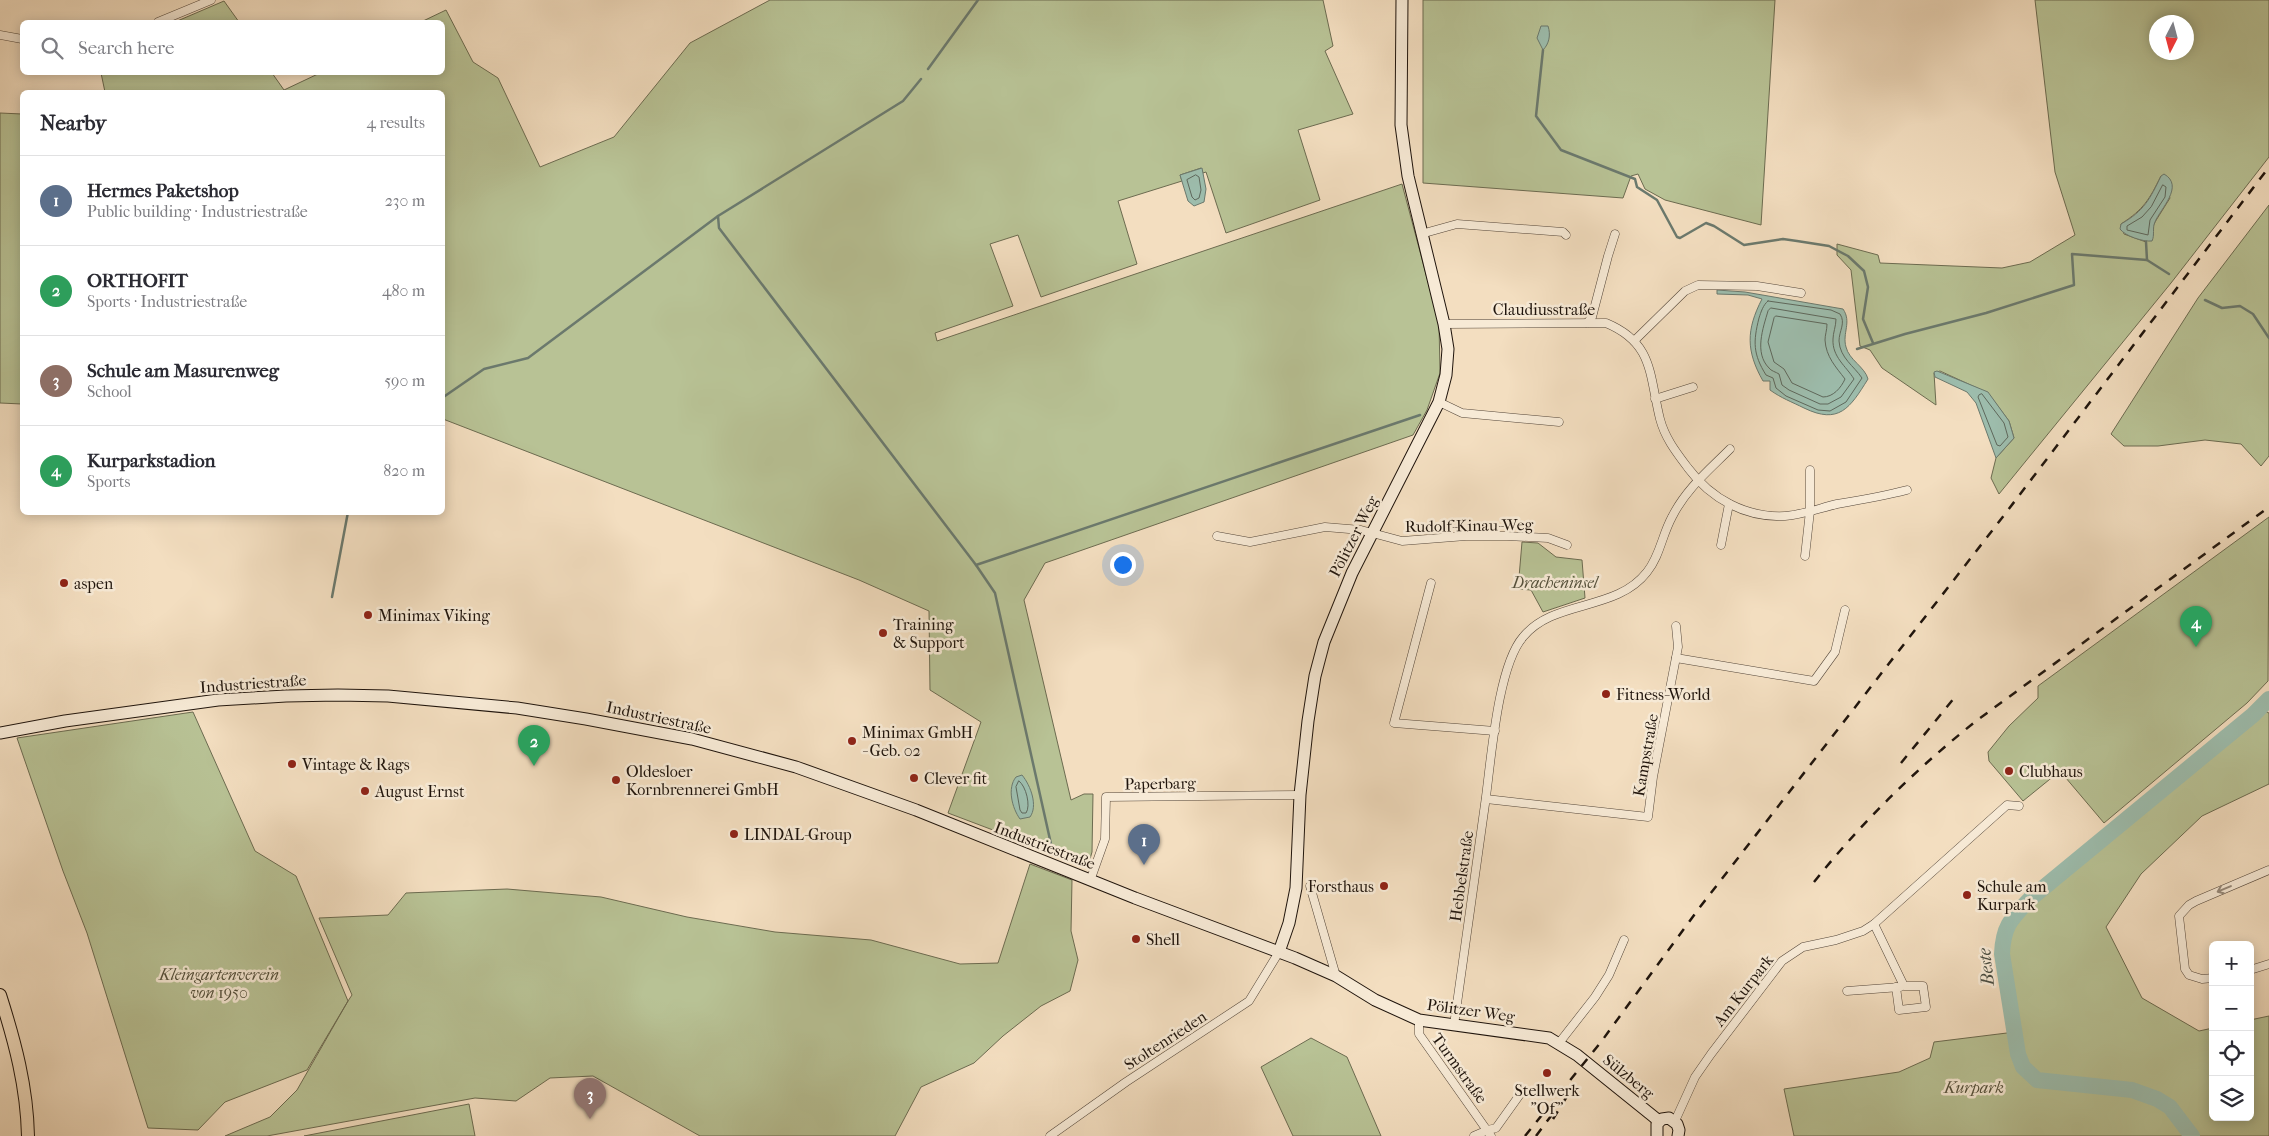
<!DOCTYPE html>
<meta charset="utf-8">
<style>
:root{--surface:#fff;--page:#f7f7f7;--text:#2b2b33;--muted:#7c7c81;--line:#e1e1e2;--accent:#8f2418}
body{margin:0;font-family:"IM FELL French Canon",serif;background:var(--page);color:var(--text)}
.controls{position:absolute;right:15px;bottom:15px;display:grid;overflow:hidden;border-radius:8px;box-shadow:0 2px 12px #0003}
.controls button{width:45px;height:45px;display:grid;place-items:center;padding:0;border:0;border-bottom:1px solid var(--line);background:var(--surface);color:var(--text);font:25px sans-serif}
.compass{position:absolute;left:2149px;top:15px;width:45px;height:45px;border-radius:50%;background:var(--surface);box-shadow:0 2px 12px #0003;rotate:186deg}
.you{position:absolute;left:1122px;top:564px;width:18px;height:18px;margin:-12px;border:4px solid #fff;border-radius:50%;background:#1a73e8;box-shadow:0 0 0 8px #1a73e833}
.badge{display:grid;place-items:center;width:32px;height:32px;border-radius:50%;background:var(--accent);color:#fff;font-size:16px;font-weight:700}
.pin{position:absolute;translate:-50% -41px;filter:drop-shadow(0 1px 2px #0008)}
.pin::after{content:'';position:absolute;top:26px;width:18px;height:15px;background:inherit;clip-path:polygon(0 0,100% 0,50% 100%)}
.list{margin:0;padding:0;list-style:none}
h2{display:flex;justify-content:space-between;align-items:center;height:65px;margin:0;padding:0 20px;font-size:21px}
h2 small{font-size:16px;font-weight:400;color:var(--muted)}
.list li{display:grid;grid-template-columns:32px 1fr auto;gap:15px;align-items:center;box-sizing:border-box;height:90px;padding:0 20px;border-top:1px solid var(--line)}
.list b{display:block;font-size:19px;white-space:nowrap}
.list p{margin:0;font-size:16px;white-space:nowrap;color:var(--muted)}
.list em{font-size:16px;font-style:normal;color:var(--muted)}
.icon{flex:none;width:28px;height:28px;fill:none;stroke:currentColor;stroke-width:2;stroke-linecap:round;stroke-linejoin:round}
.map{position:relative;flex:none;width:2269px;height:1136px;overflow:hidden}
.search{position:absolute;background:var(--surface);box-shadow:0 2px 12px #0003;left:20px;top:20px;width:425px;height:55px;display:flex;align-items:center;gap:12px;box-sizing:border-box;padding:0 18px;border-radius:8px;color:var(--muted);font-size:19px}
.panel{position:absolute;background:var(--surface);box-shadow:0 2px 12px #0003;left:20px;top:90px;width:425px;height:425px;border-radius:8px}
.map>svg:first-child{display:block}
</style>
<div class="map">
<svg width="2269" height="1136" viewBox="0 0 2269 1136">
<rect width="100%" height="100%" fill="#f3dec0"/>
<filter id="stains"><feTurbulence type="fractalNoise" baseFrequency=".004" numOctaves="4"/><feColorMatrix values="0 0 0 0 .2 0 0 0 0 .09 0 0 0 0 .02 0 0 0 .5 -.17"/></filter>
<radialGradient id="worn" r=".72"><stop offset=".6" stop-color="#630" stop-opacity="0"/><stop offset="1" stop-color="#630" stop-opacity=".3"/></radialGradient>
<!-- green -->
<g fill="#b8c295" stroke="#6c6b50" fill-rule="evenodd">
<polygon points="770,0 1323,0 1333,46 1325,51 1353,114 1298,130 1320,200 1226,233 1206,172 1203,173 1201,168 1180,175 1182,181 1118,201 1137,264 1041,297 1018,235 990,244 1013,306 935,333 937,341 1402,184 1439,323 1440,373 1427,410 1413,435 1045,563 1024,600 1071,800 1084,794 1093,794 1092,852 1088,866 948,813 981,722 930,690 929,611 859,580 443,419 442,92 105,92 101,73 272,73 284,90 320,73 442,72 442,22 421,22 446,10 473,62 498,78 540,167 614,137 690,43"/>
<polygon points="1423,0 1775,0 1761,225 1665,200 1645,189 1638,174 1631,176 1623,198 1423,183"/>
<path d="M2035,0H2269V157L2171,283L1999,494L1991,478L1996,458L2014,438L2009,421L1988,393L1940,371L1934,373L1936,405L1882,368L1870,350L1860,346L1851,270L1837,255V244L1878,255L1880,263L2002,268L2030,262L2075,235L2055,172ZM2156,22H2186V52H2156ZM2161,176L2170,198L2155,222L2146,242L2124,234L2121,224C2144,209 2149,200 2161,176Z"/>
<polygon points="224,1 239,22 175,22"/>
<polygon points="0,113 22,114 22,404 0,403"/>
<polygon points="2269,205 2269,456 2261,466 2241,444 2205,440 2158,446 2124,446 2111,434 2198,298"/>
<polygon points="2269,517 2268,681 2247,703 2104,823 2060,771 2023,801 1989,761 1988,752 2009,726 2038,698 2038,686"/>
<polygon points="1522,542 1538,543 1556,557 1582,560 1585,598 1543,612 1531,590 1518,589"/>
<polygon points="2260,709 2269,713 2269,784 2202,816 2141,874 2106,927 2142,998 2199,1031 2213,1028 2213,1117 2250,1117 2250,1020 2269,1016 2269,1136 1794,1136 1784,1089 1899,1072 1930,1058 1934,1042 2015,1032 2002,954 2003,940 2011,919 2072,863"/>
<polygon points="193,712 255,851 296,876 348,1001 352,995 319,918 388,915 406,893 507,889 601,897 687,917 775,932 871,940 960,964 998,963 1030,864 1072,880 1071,931 1078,960 1070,991 1041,1006 1003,1036 974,1063 921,1087 895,1136 700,1136 593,1076 550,1078 516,1101 475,1098 267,1136 225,1136 270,1117 297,1090 348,1001 307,1070 225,1102 198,1130 148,1128 87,933 63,871 17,738"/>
<polygon points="1311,1038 1347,1057 1381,1136 1293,1136 1261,1067"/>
<polygon points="469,1104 475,1136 304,1136"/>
</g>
<!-- water -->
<g fill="#9dbdad" stroke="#6b796d">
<path d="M1541,26H1548C1551,35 1549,44 1543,50L1537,38Z"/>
<polygon points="1202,168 1206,189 1204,202 1194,206 1188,201 1180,175"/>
<path d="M2164,174C2185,186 2160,209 2155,222C2152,228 2155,235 2152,241C2143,242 2125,236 2120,229L2121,224C2144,211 2150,199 2161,176Z"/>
<path d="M1717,290L1745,292L1843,309C1852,322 1842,333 1846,347C1849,360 1865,367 1868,379C1850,408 1839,425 1804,408C1792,402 1781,398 1770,390V381H1763C1746,351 1746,330 1762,299L1748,295L1717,294Z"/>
<polygon points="1937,371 1988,392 2009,421 2014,438 1996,458 1976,403 1967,392 1935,377 1934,372"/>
<path d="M1022,775C1031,786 1038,806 1030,817L1020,819C1012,808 1007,788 1016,777Z"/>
</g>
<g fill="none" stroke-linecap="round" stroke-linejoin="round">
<!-- shore -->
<g stroke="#5e685c" stroke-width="1">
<polygon points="1196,175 1199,177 1201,190 1199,198 1195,200 1192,197 1187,180"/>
<polygon points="2163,185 2166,187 2165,197 2150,220 2148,235 2127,230 2127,226 2142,217 2151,207"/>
<path d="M1768,301L1831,310L1840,314C1846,323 1839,331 1839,341C1840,358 1854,366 1862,378L1846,402L1830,411L1818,410L1786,396L1776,388L1773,378L1766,375C1753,354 1753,342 1759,318C1761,312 1763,305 1768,301Z"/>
<path d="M1771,308L1836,319C1836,326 1833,333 1833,339C1832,357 1846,366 1854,379L1841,397L1828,404H1820L1789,390L1782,385L1779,374C1776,372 1771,371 1769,368C1754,353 1763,328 1768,311Z"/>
<path d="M1776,316L1827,324C1827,330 1825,335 1825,340C1826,357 1836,367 1845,379C1841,388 1833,397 1823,397L1792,383L1784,369L1774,362L1768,342L1774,318Z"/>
<polygon points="1982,394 2004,423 2008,437 2000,446 1997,445 1978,397 1979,395"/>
<path d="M1019,781C1026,786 1031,806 1026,813H1022L1020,810L1016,787Z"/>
</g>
<!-- stream -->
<g stroke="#6b796d" stroke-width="2.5">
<polyline points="1543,50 1536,116 1561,150 1635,179 1637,187 1657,200 1677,237 1680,238 1706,223 1714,226 1744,245 1783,239 1797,241 1829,246 1848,256 1864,271 1868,287 1863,319 1873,343"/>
<polyline points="928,69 978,0"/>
<polyline points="921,79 903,101 718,216 719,228 976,565 995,593 1051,844"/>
<polyline points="2146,242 2147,260"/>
<polyline points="2205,300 2222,308 2240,306 2253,314 2269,338"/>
<polyline points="1857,349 1905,334 1986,313 2074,285 2072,254 2147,260 2169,274"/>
<polyline points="442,398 484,369 528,358 718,216"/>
<polyline points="976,565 1420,415"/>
<polyline points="332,597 348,512"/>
</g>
<!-- river -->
<path stroke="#9dbdad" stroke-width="16" d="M2192,1136L2170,1107L2157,1099L2132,1090L2037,1080L2023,1067L2018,1054L2002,954C2003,925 2012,918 2031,898L2253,715L2269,699"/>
<!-- street casing -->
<g stroke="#544639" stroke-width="9">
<g id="street">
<polyline points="158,22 211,0"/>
<polyline points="0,35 22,39"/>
<polyline points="1421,234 1457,224 1563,232 1566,235"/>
<polyline points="1587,323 1592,317 1608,256 1615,234"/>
<path d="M1444,324L1606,323C1654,343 1649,375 1660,419C1665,438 1676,452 1688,468C1711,499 1746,518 1785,516C1802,515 1820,508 1837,504C1861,500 1884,496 1907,490"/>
<polyline points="1634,341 1685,291 1698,285 1757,286 1801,293"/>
<polyline points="1655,399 1693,387"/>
<polyline points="1439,402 1462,413 1559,422"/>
<polyline points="1217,536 1250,542 1325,527 1361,530 1402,541 1466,536 1507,536 1548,538 1567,545"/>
<polyline points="1721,545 1729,504"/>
<polyline points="1805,556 1810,511 1810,470"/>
<polyline points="1431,583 1394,723 1495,731"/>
<polyline points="1676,658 1814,681 1835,652 1845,610"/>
<polyline points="1486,799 1648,817 1653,777 1678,647 1676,626"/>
<polyline points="1090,881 1105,839 1106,797 1300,795"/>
<polyline points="1310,886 1336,976"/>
<polyline points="1874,924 1904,986 1923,986 1926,1007 1899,1010 1896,987"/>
<polyline points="2250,970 2269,964"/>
<polyline points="2213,978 2202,979 2189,975 2185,969 2179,916 2189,905 2196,901 2269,870"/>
<polyline points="1847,991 1900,987"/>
<polyline points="1419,1020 1419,1034 1491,1136"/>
<path d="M1454,1025C1464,951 1475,878 1485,804C1491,763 1497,667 1523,637C1554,599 1616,612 1647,572C1660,556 1662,535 1672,517C1686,489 1708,471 1730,449"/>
<polyline points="1559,1043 1595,997 1609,975 1624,940"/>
<polyline points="1675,1121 1695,1077 1711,1054 1782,961 1803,947 1836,940 1863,931 1874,924 2007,805 2019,806"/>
<polyline points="1050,1136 1126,1082 1249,1001 1279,952"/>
<polyline points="1474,1136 1488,1130 1496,1128 1521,1093"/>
</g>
</g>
<!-- secondary casing -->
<g stroke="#1f140c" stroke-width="13">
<g id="secondary">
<polyline points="0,733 65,721 218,700 286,696 338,695 388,696 517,708 586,719 692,739 796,767 916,810 1135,898 1295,958 1336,976 1375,1000 1419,1020 1549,1038 1577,1055 1659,1121"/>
<polyline points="1279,952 1289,923 1296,888 1300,795 1308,721 1315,676 1324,642 1352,573 1439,402 1446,375 1448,349 1444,324 1408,176 1401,125 1402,0"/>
<polyline points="1657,1136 1657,1124 1662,1119 1669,1118 1677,1124 1679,1130 1678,1136"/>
</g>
</g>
<!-- primary casing -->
<g stroke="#1f140c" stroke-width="14">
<path id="primary" d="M0,995C15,1042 27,1087 28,1136"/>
</g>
<!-- street -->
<use href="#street" stroke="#f7ead6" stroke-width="8"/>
<!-- secondary -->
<use href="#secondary" stroke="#f7ead6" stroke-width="11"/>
<!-- primary -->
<use href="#primary" stroke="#f3dec0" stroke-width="12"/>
<!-- rail -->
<g stroke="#1f140c" stroke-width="2.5" stroke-dasharray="9 9" stroke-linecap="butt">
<polyline points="1901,763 1955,697"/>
<path d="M1814,882C1862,822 1916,769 1976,721L2269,507"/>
<polyline points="1553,1119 1574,1085"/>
<polyline points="1525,1136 1601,1042 1700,907 2005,514 2269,167"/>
<polyline points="1536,1136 1554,1112"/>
</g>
</g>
<!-- one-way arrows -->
<defs><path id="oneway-shaft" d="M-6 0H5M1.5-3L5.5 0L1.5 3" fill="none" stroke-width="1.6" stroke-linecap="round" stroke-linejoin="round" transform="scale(1.25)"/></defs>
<use stroke="#968a7b" href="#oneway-shaft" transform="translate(2224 889) rotate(157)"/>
<!-- markers -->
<g fill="#8f2418" stroke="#f7ead6" stroke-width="2">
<circle cx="64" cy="583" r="5"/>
<circle cx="368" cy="615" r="5"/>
<circle cx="883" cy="633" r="5"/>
<circle cx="1606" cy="694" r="5"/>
<circle cx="852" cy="741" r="5"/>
<circle cx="292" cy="764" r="5"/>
<circle cx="2009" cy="771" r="5"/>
<circle cx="914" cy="778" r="5"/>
<circle cx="616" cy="780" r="5"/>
<circle cx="365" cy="791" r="5"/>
<circle cx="734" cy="834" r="5"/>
<circle cx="1384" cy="886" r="5"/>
<circle cx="1967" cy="895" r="5"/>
<circle cx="1136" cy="939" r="5"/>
<circle cx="1547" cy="1073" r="5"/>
</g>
<g text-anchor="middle" stroke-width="5" stroke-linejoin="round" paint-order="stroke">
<!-- street labels -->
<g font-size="16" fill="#1f140c" stroke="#f7ead6">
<text x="1544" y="315">Claudiusstraße</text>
<text transform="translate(1469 525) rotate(-1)" y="6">Rudolf-Kinau-Weg</text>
<text transform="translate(1353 536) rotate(-63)" y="6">Pölitzer Weg</text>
<text transform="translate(253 683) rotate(-4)" y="6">Industriestraße</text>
<text transform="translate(659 717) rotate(12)" y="6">Industriestraße</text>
<text transform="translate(1645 755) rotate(-80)" y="6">Kampstraße</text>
<text transform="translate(1160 783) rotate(-1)" y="6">Paperbarg</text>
<text transform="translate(1045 845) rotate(21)" y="6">Industriestraße</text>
<text transform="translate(1461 876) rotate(-82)" y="6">Hebbelstraße</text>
<text transform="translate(1743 990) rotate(-52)" y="6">Am Kurpark</text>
<text transform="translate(1471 1010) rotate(8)" y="6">Pölitzer Weg</text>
<text transform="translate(1165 1040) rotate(-33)" y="6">Stoltenrieden</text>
<text transform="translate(1460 1068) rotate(54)" y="6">Turmstraße</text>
<text transform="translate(1629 1076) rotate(39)" y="6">Sülzberg</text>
</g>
<!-- park labels -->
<g font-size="16" font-style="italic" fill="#55513c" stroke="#f7ead6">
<text x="1555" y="588">Dracheninsel</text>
<text x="219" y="980">Kleingartenverein<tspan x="219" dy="18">von 1950</tspan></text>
<text x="1974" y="1093">Kurpark</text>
</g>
<!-- poi labels -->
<g font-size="16" fill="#1f140c" stroke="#f7ead6" text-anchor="start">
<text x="74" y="589">aspen</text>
<text x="378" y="621">Minimax Viking</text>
<text x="893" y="630">Training<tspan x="893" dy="18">&amp; Support</tspan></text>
<text x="1616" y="700">Fitness-World</text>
<text x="862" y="738">Minimax GmbH<tspan x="862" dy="18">- Geb. 02</tspan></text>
<text x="302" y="770">Vintage &amp; Rags</text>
<text x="626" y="777">Oldesloer<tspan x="626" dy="18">Kornbrennerei GmbH</tspan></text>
<text x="2019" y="777">Clubhaus</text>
<text x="924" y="784">Clever fit</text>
<text x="375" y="797">August Ernst</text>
<text x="744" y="840">LINDAL-Group</text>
<text x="1374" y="892" text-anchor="end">Forsthaus</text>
<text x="1977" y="892">Schule am<tspan x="1977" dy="18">Kurpark</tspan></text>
<text x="1146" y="945">Shell</text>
<text x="1547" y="1096" text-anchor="middle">Stellwerk<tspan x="1547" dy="18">"Of"</tspan></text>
</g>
<!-- water labels -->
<g font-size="18" font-style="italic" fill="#4b4f44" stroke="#f7ead6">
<text transform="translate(1986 967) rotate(-96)" y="6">Beste</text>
</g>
</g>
<rect width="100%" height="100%" filter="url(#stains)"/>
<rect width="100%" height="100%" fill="url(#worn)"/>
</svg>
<div class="controls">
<button>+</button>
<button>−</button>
<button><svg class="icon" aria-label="locate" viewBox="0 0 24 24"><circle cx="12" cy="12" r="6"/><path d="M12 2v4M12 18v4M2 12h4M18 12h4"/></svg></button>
<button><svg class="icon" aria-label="layers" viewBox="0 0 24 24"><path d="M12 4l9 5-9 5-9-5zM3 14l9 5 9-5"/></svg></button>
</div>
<svg class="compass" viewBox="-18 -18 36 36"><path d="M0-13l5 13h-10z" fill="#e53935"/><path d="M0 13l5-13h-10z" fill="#7c7c81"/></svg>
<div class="you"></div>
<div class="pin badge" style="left:1144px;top:865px;background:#5c6f8a">1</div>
<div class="pin badge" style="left:534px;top:766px;background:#2e9e5b">2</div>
<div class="pin badge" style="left:590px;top:1119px;background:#8d6e63">3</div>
<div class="pin badge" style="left:2196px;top:647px;background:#2e9e5b">4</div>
<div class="search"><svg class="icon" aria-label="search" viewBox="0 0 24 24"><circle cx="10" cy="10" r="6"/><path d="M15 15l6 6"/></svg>Search here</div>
<section class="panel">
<h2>Nearby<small>4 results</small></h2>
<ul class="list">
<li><span class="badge" style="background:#5c6f8a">1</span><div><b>Hermes Paketshop</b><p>Public building · Industriestraße</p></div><em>230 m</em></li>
<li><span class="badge" style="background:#2e9e5b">2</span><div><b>ORTHOFIT</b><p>Sports · Industriestraße</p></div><em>480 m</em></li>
<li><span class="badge" style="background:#8d6e63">3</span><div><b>Schule am Masurenweg</b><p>School</p></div><em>590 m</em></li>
<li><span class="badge" style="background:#2e9e5b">4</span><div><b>Kurparkstadion</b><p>Sports</p></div><em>820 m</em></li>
</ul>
</section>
</div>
